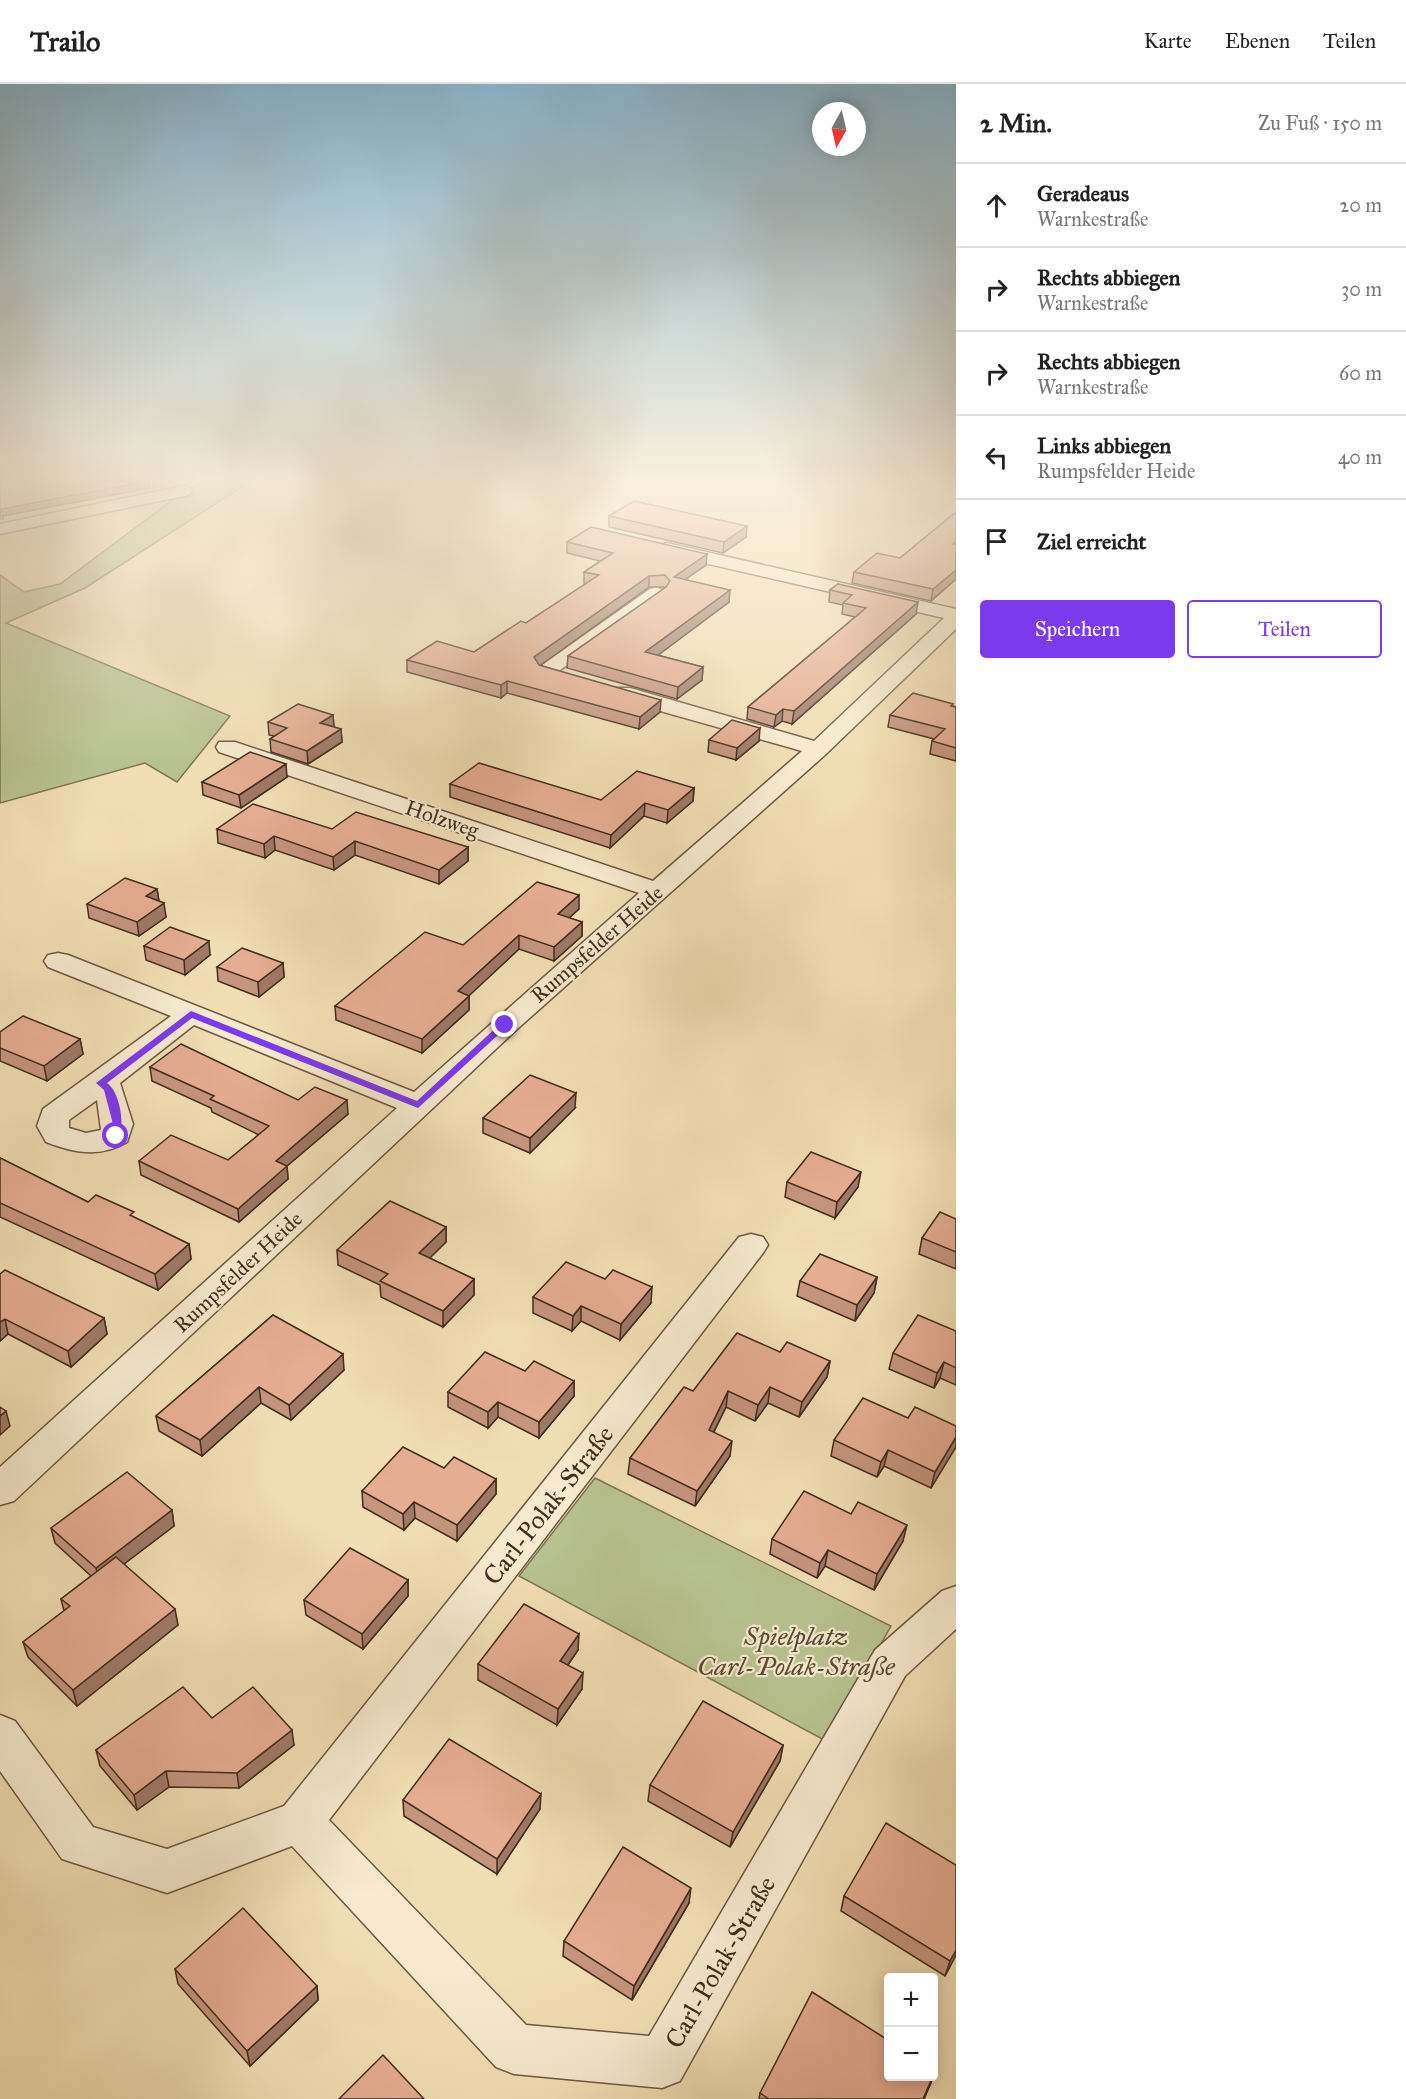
<!DOCTYPE html>
<html lang="de">
<meta charset="utf-8">
<style>
:root{--surface:#fff;--page:#f6f6f6;--text:#222;--muted:#767676;--line:#e0e0e0;--accent:#7c3aed}
body{margin:0;font-family:"IM FELL Great Primer",serif;background:var(--page);color:var(--text)}
.controls{position:absolute;right:18px;bottom:18px;display:grid;overflow:hidden;border-radius:6px;box-shadow:0 3px 15px #0003}
.controls button{width:54px;height:54px;display:grid;place-items:center;padding:0;border:0;border-bottom:2px solid var(--line);background:var(--surface);color:var(--text);font:30px sans-serif}
.compass{position:absolute;left:812px;top:18px;width:54px;height:54px;border-radius:50%;background:var(--surface);box-shadow:0 3px 15px #0003;rotate:188deg}
.stop{position:absolute;width:18px;height:18px;margin:-14px;border:4px solid #7c3aed;border-radius:50%;background:#fff}
.stop.end{background:#7c3aed;border-color:#fff;box-shadow:0 2px 6px #0008}
.list{margin:0;padding:0;list-style:none}
h2{display:flex;justify-content:space-between;align-items:center;height:78px;margin:0;padding:0 24px;font-size:26px}
h2 small{font-size:20px;font-weight:400;color:var(--muted)}
.list li{display:grid;grid-template-columns:39px 1fr auto;gap:18px;align-items:center;box-sizing:border-box;height:84px;padding:0 24px;border-top:2px solid var(--line)}
.list b{display:block;font-size:22px;white-space:nowrap}
.list p{margin:0;font-size:20px;white-space:nowrap;color:var(--muted)}
.list em{font-size:20px;font-style:normal;color:var(--muted)}
.actions{display:flex;gap:12px;padding:18px 24px}
.actions a{flex:1;padding:14px 0;border:2px solid var(--accent);border-radius:6px;text-align:center;font-size:21px;color:var(--accent)}
.actions .main{background:var(--accent);color:#fff}
.icon{flex:none;width:33px;height:33px;fill:none;stroke:currentColor;stroke-width:2;stroke-linecap:round;stroke-linejoin:round}
.map{position:relative;flex:none;width:956px;height:2015px;overflow:hidden}
header{display:flex;align-items:center;gap:36px;box-sizing:border-box;height:84px;padding:0 30px;background:var(--surface);border-bottom:2px solid var(--line)}
header strong{font-size:28px}
nav{display:flex;gap:33px;margin-inline-start:auto;font-size:21px}
main{display:flex}
aside{flex:1;background:var(--surface)}
.map>svg:first-child{display:block}
</style>
<header>
<strong>Trailo</strong>
<nav><a>Karte</a><a>Ebenen</a><a>Teilen</a></nav>
</header>
<main>
<div class="map">
<svg width="956" height="2015" viewBox="0 0 956 2015">
<rect width="100%" height="100%" fill="#f2deb4"/>
<filter id="stains"><feTurbulence type="fractalNoise" baseFrequency=".00333" numOctaves="4"/><feColorMatrix values="0 0 0 0 .2 0 0 0 0 .09 0 0 0 0 .02 0 0 0 .5 -.17"/></filter>
<radialGradient id="worn" r=".72"><stop offset=".6" stop-color="#630" stop-opacity="0"/><stop offset="1" stop-color="#630" stop-opacity=".3"/></radialGradient>
<!-- green -->
<g fill="#b7c290" stroke="#7d7756" stroke-width="1.5">
<polygon points="202,397 251,397 85,504 6,539 230,632 177,698 145,679 0,719 0,491 24,508 60,500 178,412"/>
<polygon points="595,1394 891,1542 826,1657 519,1492"/>
</g>
<g fill="none" stroke-linecap="round" stroke-linejoin="round">
<!-- minor casing -->
<g stroke="#6f5842" stroke-width="3">
<g id="minor">
<polygon points="183,402 189,403 192,407 189,411 0,450 0,440"/>
<path d="M667,459L956,525V545L826,670L515,947L14,1417L0,1421V1383L397,1024L194,941L120,999L133,1040L127,1058C100,1074 74,1069 46,1058L37,1042L43,1025L171,932L48,883L44,877L48,871L58,869L68,871L414,1008L639,809L219,668L216,663L219,658H235L653,797L802,667L614,614L611,609L614,604H630L814,657L944,534L661,469L658,465L661,461ZM97,1016L101,1046L86,1049L69,1044V1036Z"/>
<polygon points="657,503 667,509 664,513 553,591 539,591 536,587 539,583 650,505"/>
<polygon points="751,1150 763,1153 768,1161 763,1169 329,1736 526,1941 649,1952 875,1566 942,1507 956,1502 956,1545 905,1592 680,1997 662,2004 514,1990 496,1983 292,1762 167,1809 62,1775 0,1687 0,1631 15,1637 93,1743 167,1765 284,1722 739,1153"/>
</g>
</g>
<!-- minor -->
<use href="#minor" fill="#f7eace" fill-rule="evenodd"/>
</g>
<!-- wall -->
<g fill="#c5957e" stroke="#432c1c" stroke-width="1.5">
<polygon points="956,428 956,495 931,517 852,499 854,488 900,474"/>
<polygon points="609,432 746,453 723,469 609,443"/>
<polygon points="567,458 706,481 685,495 729,518 657,571 703,583 702,596 677,615 567,584 568,572 665,504 664,503 649,503 540,581 660,628 639,645 507,609 501,614 407,588 407,576 474,568 526,539 586,500 584,499 584,488 600,477 567,469"/>
<polygon points="838,500 916,530 792,640 782,637 774,643 747,635 748,623 855,533 842,530 843,521 829,518 830,506"/>
<polygon points="953,622 956,623 956,677 930,670 932,657 934,655 888,643 890,631"/>
<polygon points="333,631 334,643 341,645 342,658 308,680 271,668 270,655 274,652 269,651 268,638"/>
<polygon points="709,656 759,657 736,676 708,668"/>
<polygon points="287,693 241,724 203,711 202,698"/>
<polygon points="450,700 601,716 694,704 693,717 667,739 644,732 610,764 450,713"/>
<polygon points="217,745 332,745 468,763 468,777 439,800 355,771 334,786 275,766 265,774 218,759"/>
<polygon points="157,805 159,817 166,833 139,852 89,834 87,820"/>
<polygon points="579,825 569,834 582,838 582,852 554,877 519,865 469,911 469,926 422,969 336,936 335,922 463,861"/>
<polygon points="144,862 210,871 185,891 146,876"/>
<polygon points="283,879 284,893 259,913 218,897 217,883"/>
<polygon points="0,948 80,955 83,970 47,997 0,977"/>
<polygon points="150,983 298,1016 348,1030 287,1082 288,1095 239,1138 141,1091 139,1077 228,1076 259,1051 212,1028 211,1024 152,997"/>
<polygon points="575,1024 530,1069 483,1049 483,1034"/>
<polygon points="0,1074 88,1118 135,1134 189,1160 191,1175 158,1206 0,1133"/>
<polygon points="787,1098 858,1103 835,1134 785,1113"/>
<polygon points="956,1135 956,1185 919,1170 922,1154"/>
<polygon points="446,1143 446,1158 429,1174 474,1195 474,1211 443,1243 381,1213 380,1201 338,1181 337,1166"/>
<polygon points="0,1190 104,1234 107,1250 71,1283 8,1250 0,1257"/>
<polygon points="877,1193 874,1209 855,1237 797,1212 800,1197"/>
<polygon points="533,1213 651,1219 620,1256 581,1237 572,1247 533,1229"/>
<polygon points="273,1231 344,1286 291,1336 261,1319 202,1372 159,1347 156,1332"/>
<polygon points="956,1247 956,1301 940,1294 934,1304 889,1285 893,1269"/>
<polygon points="780,1268 830,1277 827,1293 799,1333 768,1319 755,1337 726,1323 714,1348 730,1372 695,1422 628,1390 630,1374 693,1307"/>
<polygon points="525,1287 574,1297 574,1312 539,1354 498,1333 488,1344 448,1323 448,1308"/>
<polygon points="908,1334 956,1342 931,1404 884,1382 877,1393 831,1372 834,1356"/>
<polygon points="444,1384 496,1395 496,1410 457,1457 415,1434 404,1446 363,1423 362,1407"/>
<polygon points="172,1426 174,1442 124,1480 178,1541 77,1622 28,1573 23,1558 64,1527 61,1515 91,1492 55,1459 51,1444"/>
<polygon points="772,1455 903,1457 874,1506 825,1482 817,1494 770,1470"/>
<polygon points="408,1496 408,1512 363,1565 306,1531 304,1516"/>
<polygon points="578,1566 568,1581 582,1605 557,1641 478,1596 478,1580"/>
<polygon points="212,1634 294,1661 239,1704 169,1703 137,1726 100,1682 96,1666"/>
<polygon points="783,1661 780,1677 730,1763 648,1717 650,1701"/>
<polygon points="403,1716 540,1725 497,1790 404,1732"/>
<polygon points="844,1812 956,1871 945,1892 841,1827"/>
<polygon points="689,1819 632,1916 563,1872 564,1857"/>
<polygon points="175,1885 317,1902 318,1916 250,1982 178,1900"/>
<polygon points="888,1992 933,1992 924,2015 759,2015 760,2009"/>
</g>
<!-- shaded-wall -->
<g fill="#a07966" stroke="#432c1c" stroke-width="1.5">
<polygon points="149,397 150,404 3,432 3,435 0,435 1,425"/>
<polygon points="747,442 746,453 723,469 724,458"/>
<polygon points="707,470 706,481 673,504 674,493"/>
<polygon points="956,486 956,495 931,517 933,505"/>
<polygon points="649,492 649,503 534,586 534,573"/>
<polygon points="730,506 729,518 645,581 645,568"/>
<polygon points="918,518 916,530 792,640 794,627"/>
<polygon points="703,583 702,596 677,615 678,603"/>
<polygon points="507,597 507,609 501,614 501,601"/>
<polygon points="661,616 660,628 639,645 640,633"/>
<polygon points="783,625 782,637 774,643 776,631"/>
<polygon points="333,631 334,643 320,639"/>
<polygon points="760,644 759,657 736,676 737,664"/>
<polygon points="341,645 342,658 308,680 307,667"/>
<polygon points="286,680 287,693 241,724 239,711"/>
<polygon points="694,704 693,717 667,739 668,726"/>
<polygon points="645,719 644,732 610,764 611,751"/>
<polygon points="274,752 275,766 265,774 264,760"/>
<polygon points="355,757 355,771 334,786 333,773"/>
<polygon points="468,763 468,777 439,800 439,786"/>
<polygon points="157,805 159,818 146,812"/>
<polygon points="579,811 579,825 558,844 558,830"/>
<polygon points="164,819 166,833 139,852 137,838"/>
<polygon points="582,838 582,852 554,877 554,863"/>
<polygon points="519,851 519,865 458,922 458,907"/>
<polygon points="209,857 210,871 185,891 184,876"/>
<polygon points="283,879 284,893 259,913 258,898"/>
<polygon points="469,912 469,926 422,969 422,955"/>
<polygon points="80,955 83,970 47,997 44,982"/>
<polygon points="576,1009 575,1024 530,1069 530,1054"/>
<polygon points="347,1016 348,1030 287,1082 288,1095 239,1138 238,1125 276,1077"/>
<polygon points="861,1088 858,1103 835,1134 837,1118"/>
<polygon points="446,1143 446,1158 419,1185 419,1169"/>
<polygon points="189,1160 191,1175 158,1206 155,1190"/>
<polygon points="877,1193 874,1209 855,1237 857,1221"/>
<polygon points="474,1195 474,1211 443,1243 443,1227"/>
<polygon points="652,1203 651,1219 620,1256 621,1240"/>
<polygon points="581,1222 581,1237 572,1247 573,1232"/>
<polygon points="104,1234 107,1250 71,1283 68,1267"/>
<polygon points="5,1235 8,1250 0,1257 0,1238"/>
<polygon points="343,1270 344,1286 291,1336 289,1321"/>
<polygon points="830,1277 827,1293 799,1333 802,1318"/>
<polygon points="944,1278 940,1294 934,1304 937,1289"/>
<polygon points="574,1297 574,1312 539,1354 539,1338"/>
<polygon points="259,1303 261,1319 202,1372 200,1356"/>
<polygon points="770,1303 768,1319 755,1337 758,1321"/>
<polygon points="728,1307 726,1323 707,1361 709,1346"/>
<polygon points="498,1318 498,1333 488,1344 488,1328"/>
<polygon points="6,1327 10,1342 0,1351 0,1332"/>
<polygon points="956,1353 956,1363 931,1404 935,1388"/>
<polygon points="732,1357 730,1372 695,1422 697,1407"/>
<polygon points="888,1366 884,1382 877,1393 881,1378"/>
<polygon points="496,1395 496,1410 457,1457 457,1441"/>
<polygon points="414,1418 415,1434 404,1446 403,1430"/>
<polygon points="172,1426 174,1442 99,1499 96,1484"/>
<polygon points="907,1441 903,1457 874,1506 877,1490"/>
<polygon points="828,1466 825,1482 817,1494 820,1479"/>
<polygon points="408,1496 408,1512 363,1565 362,1550"/>
<polygon points="175,1525 178,1541 77,1622 73,1606"/>
<polygon points="579,1550 578,1566 560,1592 560,1577"/>
<polygon points="583,1589 582,1605 557,1641 558,1625"/>
<polygon points="292,1646 294,1661 239,1704 237,1689"/>
<polygon points="783,1661 780,1677 730,1763 733,1748"/>
<polygon points="166,1687 169,1703 137,1726 134,1711"/>
<polygon points="541,1710 540,1725 497,1790 497,1775"/>
<polygon points="691,1804 689,1819 632,1916 634,1902"/>
<polygon points="956,1866 956,1871 945,1892 950,1877"/>
<polygon points="317,1902 318,1916 250,1982 247,1967"/>
<polygon points="933,1992 931,1999 924,2015 923,2015"/>
</g>
<!-- building -->
<g fill="#e5ad92" stroke="#432c1c" stroke-width="1.5">
<polygon points="0,397 149,397 1,425 2,428 0,428"/>
<polygon points="634,417 747,442 724,458 609,432"/>
<polygon points="956,428 956,457 953,460 956,460 956,486 933,505 854,488 877,469 900,474"/>
<polygon points="591,443 707,470 674,493 730,506 645,568 703,583 678,603 568,572 666,503 670,497 665,491 649,492 534,573 539,581 661,616 640,633 507,597 501,601 407,576 437,557 474,568 521,537 526,539 599,491 584,488 613,469 567,458"/>
<polygon points="838,500 918,518 794,627 783,625 776,631 748,623 866,524 843,519 852,511 830,506"/>
<polygon points="913,609 953,620 951,622 956,623 956,664 932,657 945,645 890,631"/>
<polygon points="298,620 333,631 320,639 341,645 307,667 270,655 287,644 268,638"/>
<polygon points="732,636 760,644 737,664 709,656"/>
<polygon points="250,668 286,680 239,711 202,698"/>
<polygon points="479,679 601,716 637,687 694,704 668,726 645,719 611,751 450,700"/>
<polygon points="253,720 332,745 356,728 468,763 439,786 355,757 333,773 274,752 264,760 217,745"/>
<polygon points="125,794 157,805 146,812 164,819 137,838 87,820"/>
<polygon points="537,798 579,811 558,830 582,838 554,863 519,851 458,907 469,912 422,955 335,922 425,848 463,861"/>
<polygon points="170,843 209,857 184,876 144,862"/>
<polygon points="242,864 283,879 258,898 217,883"/>
<polygon points="23,932 80,955 44,982 0,964 0,948"/>
<polygon points="181,960 298,1016 315,1003 347,1016 276,1077 287,1082 238,1125 139,1077 171,1051 228,1076 269,1042 210,1015 214,1012 150,983"/>
<polygon points="530,991 576,1009 530,1054 483,1034"/>
<polygon points="811,1068 861,1088 837,1118 787,1098"/>
<polygon points="0,1074 88,1118 96,1111 134,1128 130,1131 189,1160 155,1190 0,1119"/>
<polygon points="390,1117 446,1143 419,1169 474,1195 443,1227 380,1197 388,1190 337,1166"/>
<polygon points="940,1128 956,1135 956,1168 922,1154"/>
<polygon points="820,1170 877,1193 857,1221 800,1197"/>
<polygon points="566,1178 605,1195 613,1186 652,1203 621,1240 581,1222 573,1232 533,1213"/>
<polygon points="5,1186 104,1234 68,1267 5,1235 0,1238 0,1190"/>
<polygon points="273,1231 343,1270 289,1321 259,1303 200,1356 156,1332"/>
<polygon points="918,1231 956,1247 956,1284 944,1278 937,1289 893,1269"/>
<polygon points="737,1249 780,1268 787,1258 830,1277 802,1318 770,1303 758,1321 728,1307 709,1346 732,1357 697,1407 630,1374 684,1303 693,1307"/>
<polygon points="485,1268 525,1287 534,1277 574,1297 539,1338 498,1318 488,1328 448,1308"/>
<polygon points="863,1314 908,1334 915,1323 956,1342 956,1353 935,1388 888,1366 881,1378 834,1356"/>
<polygon points="0,1323 6,1327 0,1332"/>
<polygon points="403,1363 444,1384 454,1373 496,1395 457,1441 414,1418 403,1430 362,1407"/>
<polygon points="127,1388 172,1426 96,1484 51,1444"/>
<polygon points="804,1407 851,1430 858,1418 907,1441 877,1490 828,1466 820,1479 772,1455"/>
<polygon points="350,1464 408,1496 362,1550 304,1516"/>
<polygon points="116,1473 175,1525 73,1606 23,1558 70,1522 61,1515"/>
<polygon points="524,1520 579,1550 560,1577 583,1589 558,1625 478,1580"/>
<polygon points="183,1603 212,1634 253,1603 292,1646 237,1689 166,1687 134,1711 96,1666"/>
<polygon points="703,1617 783,1661 733,1748 650,1701"/>
<polygon points="449,1655 541,1710 497,1775 403,1716"/>
<polygon points="886,1739 956,1781 956,1866 950,1877 844,1812"/>
<polygon points="623,1763 691,1804 634,1902 564,1857"/>
<polygon points="243,1824 317,1902 247,1967 175,1885"/>
<polygon points="812,1908 888,1956 888,1992 933,1992 923,2015 769,2015 760,2009"/>
<polygon points="383,1971 424,2015 339,2015"/>
</g>
<!-- sky -->
<linearGradient id="sky" x2="0" y2="1"><stop stop-color="#89b7d0"/><stop offset="0.58" stop-color="#f9f0dd"/><stop offset="1" stop-color="#f9f0dd" stop-opacity="0"/></linearGradient>
<rect width="956" height="679" fill="url(#sky)"/>
<!-- route -->
<path fill="#7c3aed" d="M191,927L417,1017L501,939L509,941L418,1024L192,934L107,999C120,1008 125,1040 119,1054H112L113,1040L104,1006L96,999Z"/>
<g text-anchor="middle" stroke-width="4.5" stroke-linejoin="round" paint-order="stroke">
<!-- street labels -->
<g font-size="21" fill="#432c1c" stroke="#f7eace">
<text transform="translate(442 735) rotate(19)" y="7">Holzweg</text>
<text transform="translate(597 860) rotate(-41)" y="7">Rumpsfelder Heide</text>
<text transform="translate(238 1188) rotate(-43)" y="7">Rumpsfelder Heide</text>
</g>
<!-- near-street labels -->
<g font-size="26" fill="#432c1c" stroke="#f7eace">
<text transform="translate(548 1421) rotate(-52)" y="9">Carl-Polak-Straße</text>
<text transform="translate(720 1878) rotate(-60)" y="9">Carl-Polak-Straße</text>
</g>
<!-- near-park labels -->
<g font-size="26" font-style="italic" fill="#5a4a33" stroke="#f7eace">
<text x="796" y="1561">Spielplatz<tspan x="796" dy="30">Carl-Polak-Straße</tspan></text>
</g>
</g>
<rect width="100%" height="100%" filter="url(#stains)"/>
<rect width="100%" height="100%" fill="url(#worn)"/>
</svg>
<div class="controls">
<button>+</button>
<button>−</button>
</div>
<svg class="compass" viewBox="-18 -18 36 36"><path d="M0-13l5 13h-10z" fill="#e53935"/><path d="M0 13l5-13h-10z" fill="#767676"/></svg>
<div class="stop" style="left:116px;top:1052px"></div>
<div class="stop end" style="left:505px;top:941px"></div>
</div>
<aside>
<h2>2 Min.<small>Zu Fuß · 150 m</small></h2>
<ul class="list">
<li><svg class="icon" aria-label="ahead" viewBox="0 0 24 24"><path d="M12 20V5M6 11l6-6 6 6"/></svg><div><b>Geradeaus</b><p>Warnkestraße</p></div><em>20 m</em></li>
<li><svg class="icon" aria-label="right" viewBox="0 0 24 24"><path d="M7 20v-9h11M14 6l5 5-5 5"/></svg><div><b>Rechts abbiegen</b><p>Warnkestraße</p></div><em>30 m</em></li>
<li><svg class="icon" aria-label="right" viewBox="0 0 24 24"><path d="M7 20v-9h11M14 6l5 5-5 5"/></svg><div><b>Rechts abbiegen</b><p>Warnkestraße</p></div><em>60 m</em></li>
<li><svg class="icon" aria-label="left" viewBox="0 0 24 24"><path d="M17 20v-9H6M10 6l-5 5 5 5"/></svg><div><b>Links abbiegen</b><p>Rumpsfelder Heide</p></div><em>40 m</em></li>
<li><svg class="icon" aria-label="arrive" viewBox="0 0 24 24"><path d="M6 21V4h12l-3 4 3 4H6"/></svg><div><b>Ziel erreicht</b></div></li>
</ul>
<div class="actions"><a class="main">Speichern</a><a>Teilen</a></div>
</aside>
</main>
